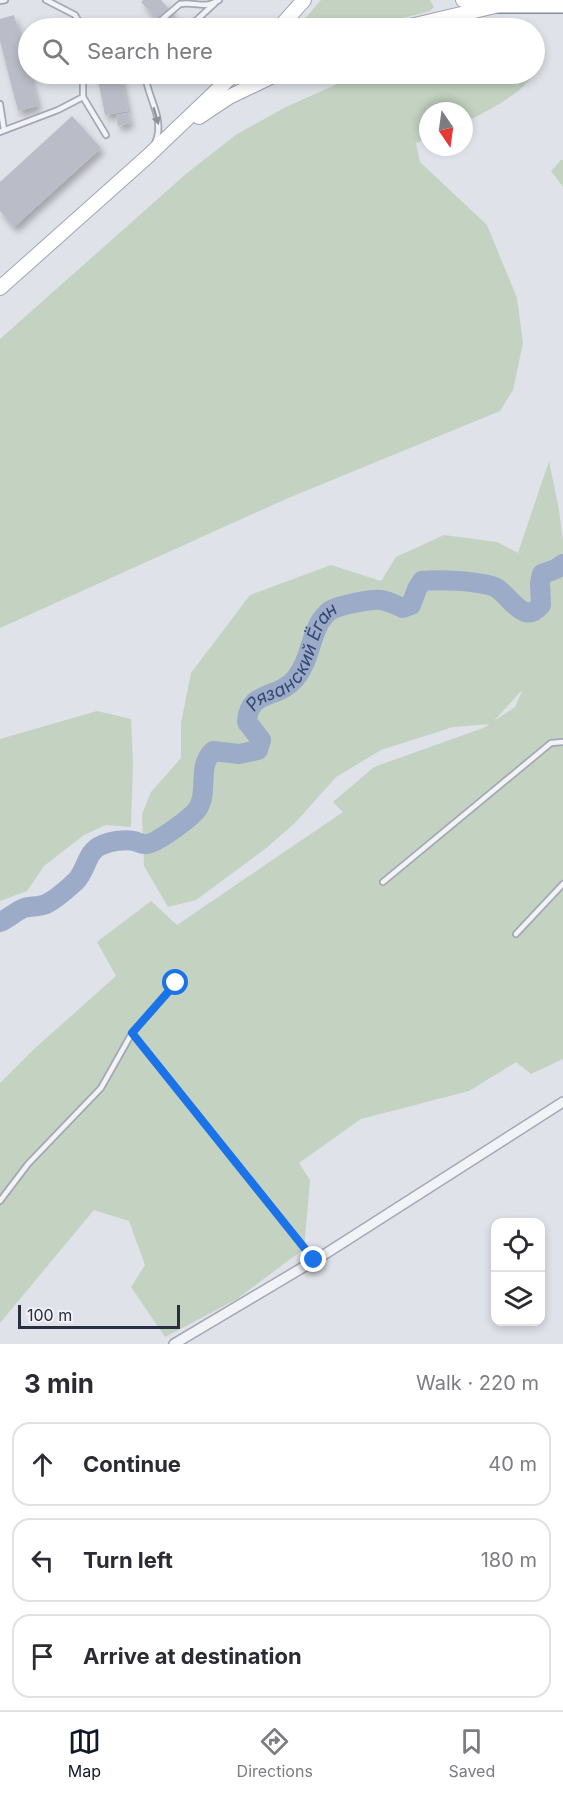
<!DOCTYPE html>
<meta charset="utf-8">
<style>
:root{--surface:#fff;--page:#f2f2f3;--text:#2b2b33;--muted:#7c7c81;--line:#e1e1e2;--accent:#111827}
body{margin:0;font-family:Inter,sans-serif;background:var(--page);color:var(--text)}
.controls{position:absolute;right:18px;bottom:18px;display:grid;overflow:hidden;border-radius:12px;box-shadow:0 3px 9px #0003}
.controls button{width:54px;height:54px;display:grid;place-items:center;padding:0;border:0;border-bottom:2px solid var(--line);background:var(--surface);color:var(--text);font:30px sans-serif}
.compass{position:absolute;left:419px;top:102px;width:54px;height:54px;border-radius:50%;background:var(--surface);box-shadow:0 3px 9px #0003;rotate:167deg}
.scale{position:absolute;left:18px;bottom:15px;width:162px;box-sizing:border-box;padding-left:6px;border:3px solid #292e40;border-top:0;font-size:16px;line-height:21px;white-space:nowrap;color:#292e40;-webkit-text-stroke:4px #eff1f6;paint-order:stroke}
.stop{position:absolute;width:18px;height:18px;margin:-14px;border:4px solid #1a73e8;border-radius:50%;background:#fff}
.stop.end{background:#1a73e8;border-color:#fff;box-shadow:0 2px 6px #0008}
.list{margin:0;padding:0;list-style:none}
h2{display:flex;justify-content:space-between;align-items:center;height:78px;margin:0;padding:0 24px;font-size:26px}
h2 small{font-size:20px;font-weight:400;color:var(--muted)}
.list li{display:grid;grid-template-columns:39px 1fr auto;gap:18px;align-items:center;box-sizing:border-box;height:84px;margin:0 12px 12px;padding:0 12px;border:2px solid var(--line);border-radius:18px}
.list b{display:block;font-size:22px;white-space:nowrap}
.list em{font-size:20px;font-style:normal;color:var(--muted)}
.icon{flex:none;width:33px;height:33px;fill:none;stroke:currentColor;stroke-width:2;stroke-linecap:round;stroke-linejoin:round}
.map{position:relative;flex:none;width:563px;height:1344px;overflow:hidden}
.search{position:absolute;background:var(--surface);box-shadow:0 3px 9px #0003;left:18px;right:18px;top:18px;height:66px;display:flex;align-items:center;gap:15px;box-sizing:border-box;padding:0 21px;border-radius:33px;color:var(--muted);font-size:22px}
.sheet{height:366px;background:var(--surface)}
nav{display:flex;justify-content:space-around;align-items:center;box-sizing:border-box;height:84px;border-top:2px solid var(--line);background:var(--surface);font-size:16px;color:var(--muted)}
nav a{display:grid;justify-items:center;gap:3px}
nav .on{color:var(--accent)}
.map>svg:first-child{display:block}
</style>
<div class="map">
<svg width="563" height="1344" viewBox="0 0 563 1344">
<defs>
<filter id="shadow"><feDropShadow dx="3.5" dy="5.5" stdDeviation="3" flood-color="#0004"/></filter>
</defs>
<rect width="100%" height="100%" fill="#e0e2e9"/>
<!-- green -->
<g fill="#c3d2c1" fill-rule="evenodd">
<polygon points="321,0 430,0 434,7 430,11 364,28 297,28"/>
<path d="M367,74H533C525,92 483,114 464,122V111H428V138L416,143L420,162L487,225L517,298L523,343L513,390L500,411L286,499L0,628V339L187,173L237,134L286,107L344,81Z"/>
<polygon points="561,160 563,160 563,187 551,171"/>
<path d="M549,461L559,510L563,541V1059L531,1074L516,1062L469,1091L361,1119L299,1163L310,1180L304,1249L237,1299L165,1337L131,1287L145,1265L129,1221L94,1210L0,1323V1083L34,1049L116,976L97,942L151,901L177,925L343,812L333,802L374,767L483,728L490,724L453,727L381,750L336,777L295,823L265,849L196,900L168,907L144,866L142,814L151,792L181,758V723L191,673L250,595L331,565L381,581L396,557L444,535L497,542L518,553ZM522,691L515,707L494,721L521,691Z"/>
<polygon points="97,711 131,719 133,762 131,827 106,825 84,835 44,866 27,891 0,901 0,739"/>
</g>
<g fill="none" stroke-linecap="round" stroke-linejoin="round">
<!-- river -->
<path stroke="#9babc8" stroke-width="20" id="s1" d="M0,922C8,919 16,911 24,908C31,906 39,907 46,904C57,899 67,889 76,881C87,870 86,851 102,845C111,841 124,839 134,841C138,842 142,845 147,844C157,843 189,819 196,811C210,794 196,767 213,751L239,754L258,750L261,740L247,722C249,689 277,700 295,679C308,663 309,646 317,628C319,622 326,613 331,610C340,605 371,599 381,600C388,601 396,605 403,608L411,605L417,589L422,581C439,579 476,581 492,586C509,591 522,628 541,605L540,583L542,574L556,569L563,564"/>
</g>
<!-- building -->
<g fill="#babdc8" filter="url(#shadow)">
<polygon points="143,0 161,0 176,17 164,27 141,2"/>
<polygon points="14,15 38,106 18,111 0,41 0,19"/>
<polygon points="97,74 120,74 128,111 105,115"/>
<polygon points="128,113 130,123 118,126 116,115"/>
<polygon points="72,116 101,148 14,227 0,211 0,182"/>
</g>
<g fill="none" stroke-linecap="round" stroke-linejoin="round">
<!-- service casing -->
<g stroke="#a5a8b3" stroke-width="8">
<g id="service">
<polyline points="46,0 75,15 83,28"/>
<polyline points="0,1 5,0"/>
<path d="M152,28L180,4C195,1 203,10 219,0"/>
<polyline points="188,28 215,3"/>
<path d="M145,74C147,97 166,120 155,143"/>
<polyline points="83,97 106,135"/>
<polyline points="0,104 4,130"/>
<polyline points="0,132 58,110 83,97 83,74"/>
<polyline points="383,882 551,743 563,742"/>
<polyline points="516,934 563,884"/>
<polyline points="132,1033 314,1260"/>
<polyline points="0,1201 28,1164 101,1088 132,1033 176,983"/>
</g>
</g>
<!-- minor casing -->
<g stroke="#a5a8b3" stroke-width="12">
<polyline id="minor" points="174,1344 322,1256 563,1102"/>
</g>
<!-- primary casing -->
<g stroke="#9fa5b4" stroke-width="16">
<g id="primary">
<polyline points="463,0 485,5"/>
<polyline points="279,28 304,0"/>
<polyline points="402,28 508,3"/>
<polyline points="199,117 229,97 277,74"/>
<polyline points="0,288 147,157 234,74"/>
</g>
</g>
<!-- trunk casing -->
<g stroke="#878d9f" stroke-width="18">
<polyline id="trunk" points="499,5 563,5"/>
</g>
<!-- service -->
<use href="#service" stroke="#f2f3f7" stroke-width="4.5"/>
<!-- minor -->
<use href="#minor" stroke="#f2f3f7" stroke-width="9"/>
<!-- primary -->
<use href="#primary" stroke="#fff" stroke-width="14"/>
<!-- trunk -->
<use href="#trunk" stroke="#fff" stroke-width="15"/>
</g>
<!-- one-way arrows -->
<defs><path id="oneway-solid" d="M-6-.8H1V-3.2L6.5 0L1 3.2V.8H-6Z" transform="scale(1.5)"/></defs>
<use fill="#8e909c" href="#oneway-solid" transform="translate(156 116) rotate(74)"/>
<g fill="none" stroke-linecap="round" stroke-linejoin="round">
<!-- route -->
<polyline stroke="#1a73e8" stroke-width="8" points="176,983 132,1033 314,1260"/>
</g>
<g text-anchor="middle" stroke-width="4.5" stroke-linejoin="round" paint-order="stroke">
<!-- water labels -->
<g font-size="18" font-style="italic" fill="#334773" stroke="#eff1f6">
<text dy="6" stroke="none"><textPath href="#s1" startOffset="465">Рязанский Ёган</textPath></text>
</g>
</g>
</svg>
<div class="controls">
<button><svg class="icon" aria-label="locate" viewBox="0 0 24 24"><circle cx="12" cy="12" r="6"/><path d="M12 2v4M12 18v4M2 12h4M18 12h4"/></svg></button>
<button><svg class="icon" aria-label="layers" viewBox="0 0 24 24"><path d="M12 4l9 5-9 5-9-5zM3 14l9 5 9-5"/></svg></button>
</div>
<svg class="compass" viewBox="-18 -18 36 36"><path d="M0-13l5 13h-10z" fill="#e53935"/><path d="M0 13l5-13h-10z" fill="#7c7c81"/></svg>
<div class="scale">100 m</div>
<div class="stop" style="left:176px;top:983px"></div>
<div class="stop end" style="left:314px;top:1260px"></div>
<div class="search"><svg class="icon" aria-label="search" viewBox="0 0 24 24"><circle cx="10" cy="10" r="6"/><path d="M15 15l6 6"/></svg>Search here</div>
</div>
<section class="sheet">
<h2>3 min<small>Walk · 220 m</small></h2>
<ul class="list">
<li><svg class="icon" aria-label="ahead" viewBox="0 0 24 24"><path d="M12 20V5M6 11l6-6 6 6"/></svg><div><b>Continue</b></div><em>40 m</em></li>
<li><svg class="icon" aria-label="left" viewBox="0 0 24 24"><path d="M17 20v-9H6M10 6l-5 5 5 5"/></svg><div><b>Turn left</b></div><em>180 m</em></li>
<li><svg class="icon" aria-label="arrive" viewBox="0 0 24 24"><path d="M6 21V4h12l-3 4 3 4H6"/></svg><div><b>Arrive at destination</b></div></li>
</ul>
</section>
<nav>
<a class="on"><svg class="icon" aria-label="map" viewBox="0 0 24 24"><path d="M3 6l6-2 6 2 6-2v14l-6 2-6-2-6 2zM9 4v14M15 6v14"/></svg>Map</a>
<a><svg class="icon" aria-label="directions" viewBox="0 0 24 24"><path d="M12 3l9 9-9 9-9-9zM9 14v-3h6M13 9l2 2-2 2"/></svg>Directions</a>
<a><svg class="icon" aria-label="saved" viewBox="0 0 24 24"><path d="M7 4h10v16l-5-4-5 4z"/></svg>Saved</a>
</nav>
